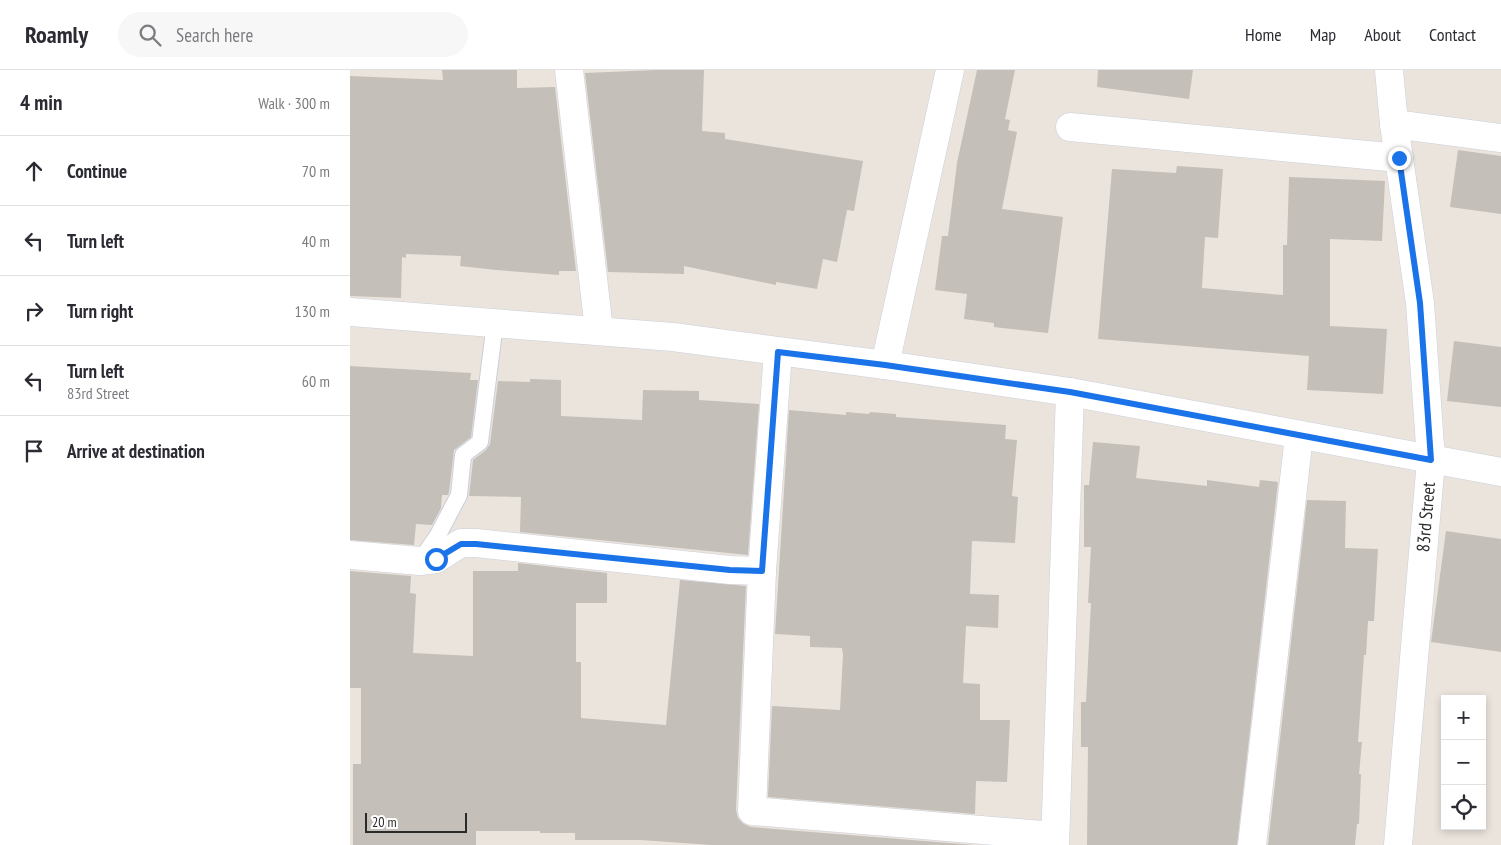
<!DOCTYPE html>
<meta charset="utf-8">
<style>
:root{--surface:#fff;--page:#f7f7f7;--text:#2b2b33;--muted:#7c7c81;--line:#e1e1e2}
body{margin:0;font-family:"PT Sans Narrow",sans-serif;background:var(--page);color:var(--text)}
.controls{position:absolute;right:15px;bottom:15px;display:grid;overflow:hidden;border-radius:0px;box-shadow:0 2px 8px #0003}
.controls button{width:45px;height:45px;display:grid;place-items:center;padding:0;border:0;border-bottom:1px solid var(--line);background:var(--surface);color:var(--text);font:25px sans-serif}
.scale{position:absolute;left:15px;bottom:12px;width:102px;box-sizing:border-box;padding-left:5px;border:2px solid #2a2a2a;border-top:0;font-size:14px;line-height:18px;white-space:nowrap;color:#2a2a2a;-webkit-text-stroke:4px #fff;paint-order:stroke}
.stop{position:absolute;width:15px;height:15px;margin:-11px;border:4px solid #1a73e8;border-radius:50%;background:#fff}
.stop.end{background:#1a73e8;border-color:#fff;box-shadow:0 1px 5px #0008}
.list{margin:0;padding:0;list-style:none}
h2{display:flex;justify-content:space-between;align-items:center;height:65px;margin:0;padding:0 20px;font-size:21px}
h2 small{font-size:16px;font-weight:400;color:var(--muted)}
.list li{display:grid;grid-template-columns:32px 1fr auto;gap:15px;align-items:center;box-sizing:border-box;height:70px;padding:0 20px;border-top:1px solid var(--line)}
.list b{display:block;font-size:19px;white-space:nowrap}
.list p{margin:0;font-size:16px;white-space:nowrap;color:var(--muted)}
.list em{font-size:16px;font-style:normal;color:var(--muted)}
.icon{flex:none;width:28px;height:28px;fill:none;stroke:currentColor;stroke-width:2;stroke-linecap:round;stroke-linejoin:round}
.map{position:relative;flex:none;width:1151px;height:775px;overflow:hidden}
header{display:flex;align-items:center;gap:30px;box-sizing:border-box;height:70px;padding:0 25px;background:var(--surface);border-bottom:1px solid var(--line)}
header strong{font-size:24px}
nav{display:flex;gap:28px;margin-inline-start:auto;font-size:18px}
.search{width:350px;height:45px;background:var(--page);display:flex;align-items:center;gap:12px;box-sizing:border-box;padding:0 18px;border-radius:28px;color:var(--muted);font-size:19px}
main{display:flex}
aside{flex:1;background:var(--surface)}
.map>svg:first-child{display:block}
</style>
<header>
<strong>Roamly</strong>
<div class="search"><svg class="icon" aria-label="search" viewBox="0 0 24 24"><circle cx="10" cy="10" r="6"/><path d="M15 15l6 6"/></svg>Search here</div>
<nav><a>Home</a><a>Map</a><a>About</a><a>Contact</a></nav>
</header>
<main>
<aside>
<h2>4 min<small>Walk · 300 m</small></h2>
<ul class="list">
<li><svg class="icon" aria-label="ahead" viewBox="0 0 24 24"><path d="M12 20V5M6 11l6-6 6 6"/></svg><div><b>Continue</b></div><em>70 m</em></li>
<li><svg class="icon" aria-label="left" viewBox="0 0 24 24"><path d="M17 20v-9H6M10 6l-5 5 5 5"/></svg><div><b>Turn left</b></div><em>40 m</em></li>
<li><svg class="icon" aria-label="right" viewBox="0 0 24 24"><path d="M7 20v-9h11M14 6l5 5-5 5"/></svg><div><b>Turn right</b></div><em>130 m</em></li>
<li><svg class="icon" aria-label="left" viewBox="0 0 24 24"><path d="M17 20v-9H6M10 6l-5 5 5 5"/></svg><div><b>Turn left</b><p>83rd Street</p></div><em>60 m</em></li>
<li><svg class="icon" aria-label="arrive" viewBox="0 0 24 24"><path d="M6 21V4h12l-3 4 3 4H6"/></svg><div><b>Arrive at destination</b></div></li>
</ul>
</aside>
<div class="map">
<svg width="1151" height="775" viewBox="0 0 1151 775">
<rect width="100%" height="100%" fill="#ebe4dd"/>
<!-- building -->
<g fill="#c4bfb8">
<polygon points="92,0 167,0 167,18 205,17 226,201 209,201 209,205 146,200 110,196 111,186 56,184 56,188 52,187 51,228 0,226 0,6 93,10"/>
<polygon points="306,0 354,0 352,61 375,63 375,69 513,91 504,141 497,140 487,192 473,189 467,219 426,212 426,215 334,196 334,204 258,202 235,3"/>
<polygon points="627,0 665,0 655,49 660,50 658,60 667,62 652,139 713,147 698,263 644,257 644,253 614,249 617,224 585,220 592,166 598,166 607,93"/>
<polygon points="748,0 843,0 839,29 747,17"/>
<polygon points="1108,80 1151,86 1151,144 1100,137"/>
<polygon points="827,96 873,99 868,168 855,167 852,218 933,225 933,175 937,175 939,107 1035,111 1032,171 980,169 980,256 1037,259 1033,324 957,320 959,286 748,269 762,99 826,103"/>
<polygon points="1104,271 1151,277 1151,337 1097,331"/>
<polygon points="0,296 121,303 120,310 128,310 121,367 104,380 99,422 98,425 92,425 91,438 82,455 66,454 64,475 0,470"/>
<polygon points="180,309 211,310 211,346 292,350 293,320 349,321 349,330 409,334 398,485 170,462 171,427 119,426 123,390 136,380 140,374 148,311 180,312"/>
<polygon points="439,340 496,345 496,342 519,344 520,342 546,344 546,347 656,355 655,369 667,370 662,426 668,427 665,473 622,471 620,524 649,525 648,558 616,556 613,613 630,614 630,650 660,650 657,712 626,711 625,744 418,727 422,636 490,640 493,585 492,578 460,577 460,566 425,564"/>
<polygon points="743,372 790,376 786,408 857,416 857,410 909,417 910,410 928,412 887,775 737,775 738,677 731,677 731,632 736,632 741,533 738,533 741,477 734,477 734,415 739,415"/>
<polygon points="957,430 996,431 995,478 1028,479 1024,551 1018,551 1016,585 1014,585 1008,672 1012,672 1009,704 1011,704 1009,754 1007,754 1005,775 918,775"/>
<polygon points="1096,461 1151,469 1151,582 1081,572"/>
<polygon points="168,493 257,503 257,533 226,533 226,592 231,592 231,648 316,655 330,510 396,516 386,740 388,748 394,754 401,757 624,775 361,775 291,770 225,770 225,763 190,763 190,761 126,761 126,775 3,775 3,694 11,694 11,618 0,618 0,501 61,506 60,523 66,524 63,583 123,586 123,501 168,501"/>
</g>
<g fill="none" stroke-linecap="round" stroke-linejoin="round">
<!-- service casing -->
<g stroke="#cbcfdb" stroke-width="18">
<polyline id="service" points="70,491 88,465 109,425 113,385 130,372 145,253"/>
</g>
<!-- minor casing -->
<g stroke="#cbcfdb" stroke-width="29">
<g id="minor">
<polyline points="219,0 249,260"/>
<polyline points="1039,0 1044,54 1070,233 1081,390 1048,775"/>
<polyline points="1044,54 1151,68"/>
<polyline points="720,57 1049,88"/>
<polyline points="0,242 323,267 535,295 720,322 1151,402"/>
<polyline points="535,295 600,0"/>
<polyline points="0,485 70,491 86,489 111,473 126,473 380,500 412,501 428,282"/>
<polyline points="412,501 402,741 705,766"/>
<polyline points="705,775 720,322"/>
<polyline points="902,775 949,366"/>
</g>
</g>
<!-- service -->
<use href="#service" stroke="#fff" stroke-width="16"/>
<!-- minor -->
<use href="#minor" stroke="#fff" stroke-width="28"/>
</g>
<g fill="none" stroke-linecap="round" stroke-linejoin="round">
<!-- route -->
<polyline stroke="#1a73e8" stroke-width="6" points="86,489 111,474 126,474 380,500 412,501 428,282 535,295 720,322 1081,390 1070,233 1049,88"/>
</g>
<g text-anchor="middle" stroke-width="4" stroke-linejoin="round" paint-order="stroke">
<!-- street labels -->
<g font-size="18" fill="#2a2a2a" stroke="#fff">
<text transform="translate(1076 447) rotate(-85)" y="6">83rd Street</text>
</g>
</g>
</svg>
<div class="controls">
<button>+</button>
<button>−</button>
<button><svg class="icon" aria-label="locate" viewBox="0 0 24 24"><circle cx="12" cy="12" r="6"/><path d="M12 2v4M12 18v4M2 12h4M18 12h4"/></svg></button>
</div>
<div class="scale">20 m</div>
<div class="stop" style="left:86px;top:489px"></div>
<div class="stop end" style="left:1049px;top:88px"></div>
</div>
</main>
